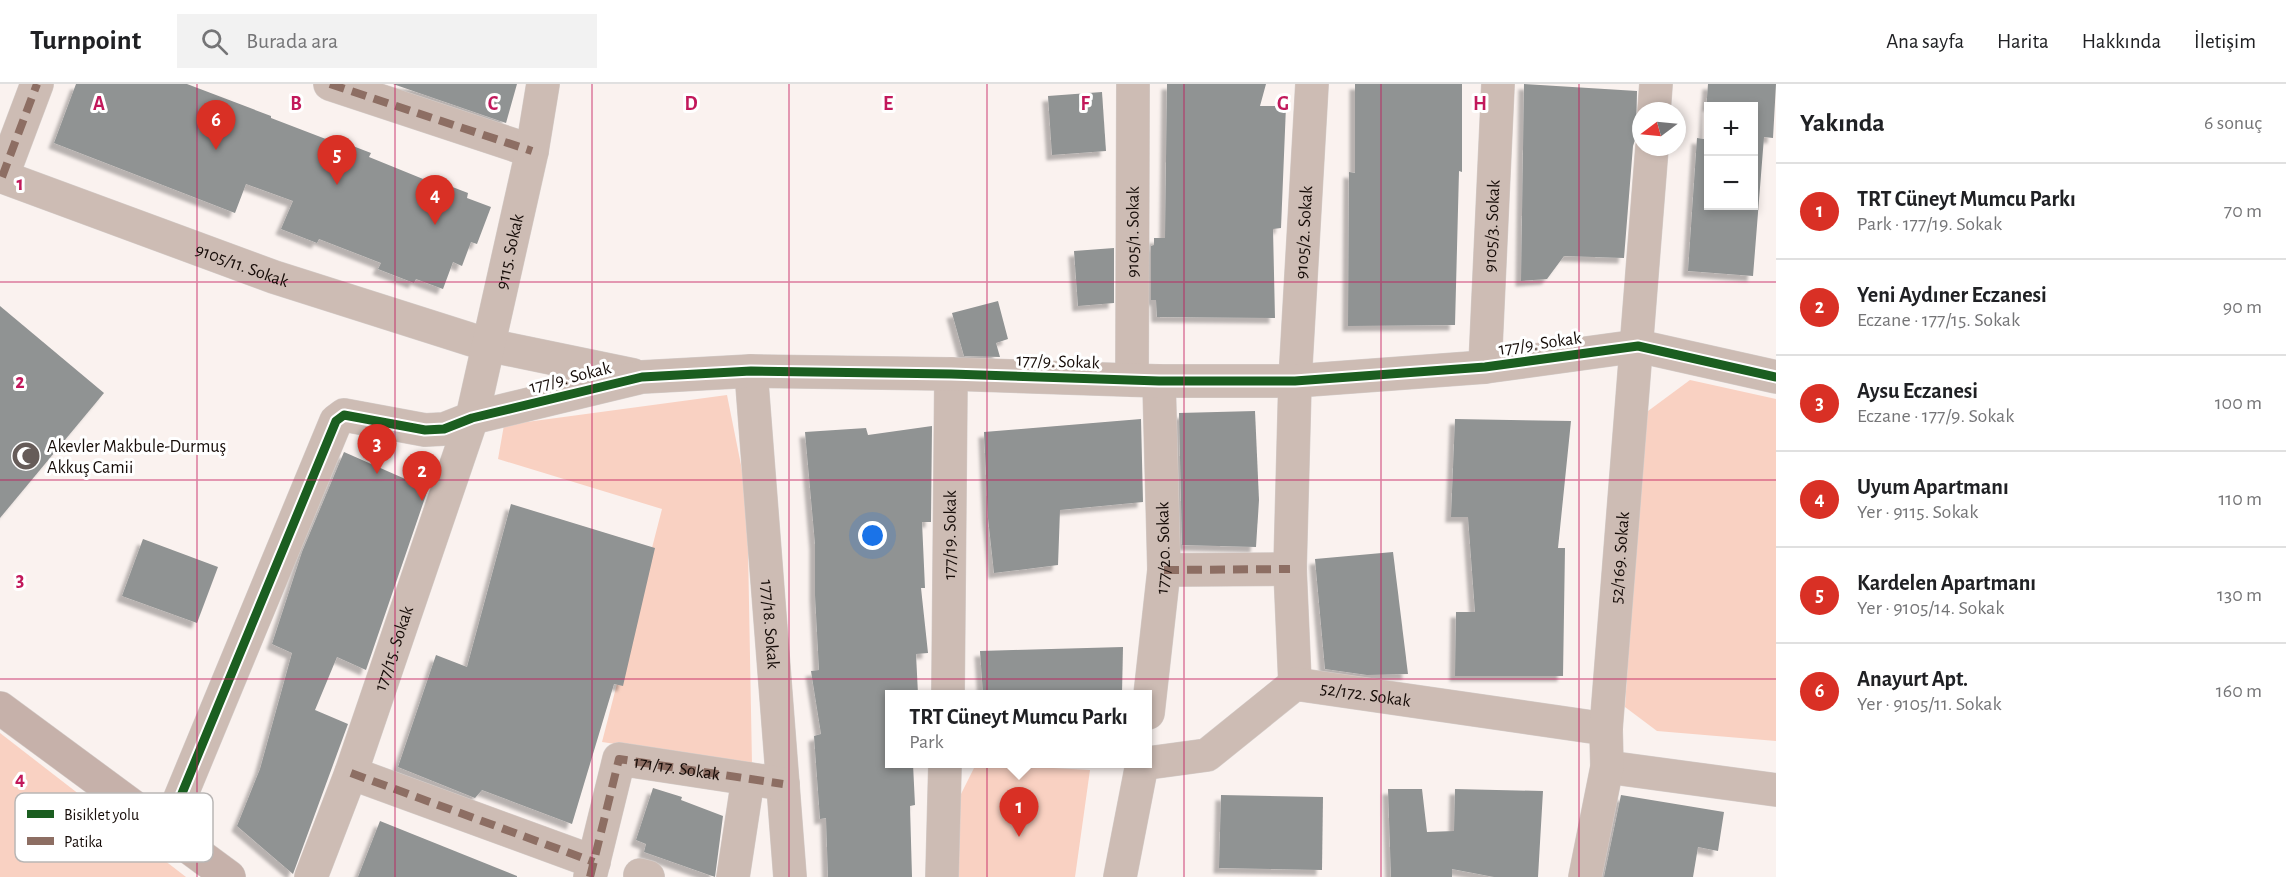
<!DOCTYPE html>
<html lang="tr">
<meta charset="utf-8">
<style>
:root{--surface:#fff;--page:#f2f2f2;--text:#202124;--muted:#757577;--line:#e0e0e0;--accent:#d93025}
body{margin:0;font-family:"Alegreya Sans",sans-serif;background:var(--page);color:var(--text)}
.controls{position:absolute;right:18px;top:18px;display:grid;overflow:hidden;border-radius:0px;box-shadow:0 3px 9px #0003}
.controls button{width:54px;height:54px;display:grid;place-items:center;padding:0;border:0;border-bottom:2px solid var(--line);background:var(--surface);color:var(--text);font:30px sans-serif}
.compass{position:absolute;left:1632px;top:18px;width:54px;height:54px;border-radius:50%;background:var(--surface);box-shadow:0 3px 9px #0003;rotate:254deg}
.you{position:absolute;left:873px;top:452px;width:21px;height:21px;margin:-15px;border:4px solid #fff;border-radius:50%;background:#1a73e8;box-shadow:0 0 0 9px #1a73e833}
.badge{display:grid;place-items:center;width:39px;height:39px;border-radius:50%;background:var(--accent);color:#fff;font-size:20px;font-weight:700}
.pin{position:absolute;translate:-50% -50px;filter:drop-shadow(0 2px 3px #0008)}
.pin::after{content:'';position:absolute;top:32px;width:21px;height:18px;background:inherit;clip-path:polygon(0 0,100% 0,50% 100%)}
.popup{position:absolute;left:885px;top:606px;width:267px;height:78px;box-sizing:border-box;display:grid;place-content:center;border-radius:0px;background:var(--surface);filter:drop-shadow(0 2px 4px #0005);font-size:20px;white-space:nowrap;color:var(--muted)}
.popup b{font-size:22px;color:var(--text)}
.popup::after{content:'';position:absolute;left:50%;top:100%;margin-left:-12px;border:12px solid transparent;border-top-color:var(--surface)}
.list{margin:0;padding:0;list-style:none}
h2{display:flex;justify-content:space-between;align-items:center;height:78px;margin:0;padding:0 24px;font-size:26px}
h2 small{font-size:20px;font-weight:400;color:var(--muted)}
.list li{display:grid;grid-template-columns:39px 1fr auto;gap:18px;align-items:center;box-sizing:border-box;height:96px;padding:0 24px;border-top:2px solid var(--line)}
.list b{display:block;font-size:22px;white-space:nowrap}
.list p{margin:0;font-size:20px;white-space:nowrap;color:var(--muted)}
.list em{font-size:20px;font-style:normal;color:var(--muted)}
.icon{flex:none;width:33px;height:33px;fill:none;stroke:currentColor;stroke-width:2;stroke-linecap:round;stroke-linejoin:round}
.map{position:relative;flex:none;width:1776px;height:793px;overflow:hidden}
header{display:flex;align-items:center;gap:36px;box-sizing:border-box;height:84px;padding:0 30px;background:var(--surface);border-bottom:2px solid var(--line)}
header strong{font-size:28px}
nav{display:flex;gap:33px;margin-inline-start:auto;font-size:21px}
.search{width:420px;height:54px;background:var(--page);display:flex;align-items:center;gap:15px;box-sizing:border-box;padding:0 21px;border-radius:0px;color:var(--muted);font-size:22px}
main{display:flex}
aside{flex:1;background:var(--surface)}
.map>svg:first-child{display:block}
</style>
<header>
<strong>Turnpoint</strong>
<div class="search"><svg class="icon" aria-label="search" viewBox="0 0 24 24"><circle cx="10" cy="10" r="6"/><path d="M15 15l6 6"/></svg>Burada ara</div>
<nav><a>Ana sayfa</a><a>Harita</a><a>Hakkında</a><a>İletişim</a></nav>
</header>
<main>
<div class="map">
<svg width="1776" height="793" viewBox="0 0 1776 793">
<defs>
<filter id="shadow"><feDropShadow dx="-5.5" dy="5.5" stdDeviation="1.5" flood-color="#0004"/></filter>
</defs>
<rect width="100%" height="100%" fill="#faf2ef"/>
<!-- green -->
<g fill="#f9d1c2">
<polygon points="1690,296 1776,315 1776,657 1657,647 1625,623 1644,330"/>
<polygon points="727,311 747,411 752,680 602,658 662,425 498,375 504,341"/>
<polygon points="0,649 186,793 0,793"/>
<polygon points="976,680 1090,686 1075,793 955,793 959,714"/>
</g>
<!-- building -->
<g fill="#909393" fill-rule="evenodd" filter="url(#shadow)">
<polygon points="76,0 187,0 271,32 271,34 331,57 332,54 371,69 369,73 428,97 429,94 468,109 467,114 491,123 477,160 471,158 462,182 453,178 443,205 416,195 414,199 378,185 381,179 319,155 317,159 281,145 293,117 246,100 235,129 54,59"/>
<polygon points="393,0 517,0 506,39"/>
<polygon points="1167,0 1266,0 1260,22 1286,22 1281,144 1273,145 1275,234 1157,233 1156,216 1151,216 1151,162 1154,161 1154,154 1165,154"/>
<polygon points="1355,0 1462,0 1462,88 1459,87 1455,241 1348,242 1349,88 1355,89"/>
<polygon points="1524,0 1637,7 1636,53 1633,62 1624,174 1564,172 1547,195 1521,197"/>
<path d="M1708,0H1776L1773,54L1764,53L1753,192L1688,187L1697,54L1704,55ZM1708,22H1754V122H1708Z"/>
<polygon points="1102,8 1106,67 1052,71 1048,12"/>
<polygon points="1114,164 1114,219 1078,222 1074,167"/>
<polygon points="998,217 1008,255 996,259 1000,273 964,272 952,229"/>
<polygon points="0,222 104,309 0,434"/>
<polygon points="1255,327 1259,416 1256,463 1182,461 1179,329"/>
<polygon points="1141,335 1143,418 1060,426 1058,481 994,489 988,434 984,348"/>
<polygon points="1455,335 1571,337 1558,464 1565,464 1563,592 1455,592 1456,528 1475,528 1468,433 1451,433"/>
<polygon points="932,342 931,438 922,438 925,504 921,504 928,569 916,570 918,610 890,610 890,680 913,680 915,721 910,722 912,793 828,793 826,734 820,735 814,652 821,650 811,587 819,586 815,511 815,460 805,348 866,344 868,351"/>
<polygon points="344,368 428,405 366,586 337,573 315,626 348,640 293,790 237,742 260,685 292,569 272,560 302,468"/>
<polygon points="511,420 655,464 623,602 614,600 572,740 482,706 475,714 398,683 436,571 467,583"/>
<polygon points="143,455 218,483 197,539 122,512"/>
<polygon points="1393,468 1408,590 1367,591 1325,585 1315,475"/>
<polygon points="1123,563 1122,610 983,610 980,567"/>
<polygon points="653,704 682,713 681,716 723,732 715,793 644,768 646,760 636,756"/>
<polygon points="1388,705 1422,705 1427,748 1454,747 1455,705 1543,707 1538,793 1494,793 1452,785 1452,793 1391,793"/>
<polygon points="1221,711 1323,713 1322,786 1219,784"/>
<polygon points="1621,711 1724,728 1718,767 1698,763 1693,793 1604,793"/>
<polygon points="380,737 517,792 517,793 358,793"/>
</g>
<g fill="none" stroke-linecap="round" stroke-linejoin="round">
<!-- minor casing -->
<g stroke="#d5cecb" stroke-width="34">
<g id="minor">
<polyline points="330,0 532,67"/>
<polyline points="1654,27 1656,0"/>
<path id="s1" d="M0,92L274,193L488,261L633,291"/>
<polyline points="2,93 37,0"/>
<path id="s2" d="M1485,283L1498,0"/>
<path id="s3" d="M751,287L790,793"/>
<path id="s4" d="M1132,296L1133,0"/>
<polyline points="1164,486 1290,485"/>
<path id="s5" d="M1295,600L1290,485L1295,297L1312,0"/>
<path id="s6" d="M948,610L951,290"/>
<path id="s7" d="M1148,629L1164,486L1159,297"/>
<path id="s8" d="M1148,679L1207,671L1295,600L1606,645"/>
<polyline points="1607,683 1776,706"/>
<polyline points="351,689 594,778"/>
<polyline points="166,748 336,337 344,331 425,346 444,345 472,334 642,293 751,287 951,290 1159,297 1295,297 1485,283 1638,262 1776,293"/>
<polyline points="640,791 648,793"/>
<path id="s9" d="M311,793L351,689L472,334L532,67L543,0"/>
<path id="s10" d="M590,793L619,675L783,700"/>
<polyline points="733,793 748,695"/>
<polyline points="942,793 945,680"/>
<polyline points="1120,793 1142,680"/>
<path id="s11" d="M1585,793L1607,683L1606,645L1652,63"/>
</g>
</g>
<!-- major casing -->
<g stroke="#d5cecb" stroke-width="34">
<polyline id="major" points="0,624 229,793"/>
</g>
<!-- minor -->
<use href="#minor" stroke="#cdbcb4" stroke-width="33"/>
<!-- major -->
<use href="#major" stroke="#c6b1aa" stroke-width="33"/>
<!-- quiet -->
<g stroke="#8d6e63" stroke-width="8" stroke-dasharray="15 8" stroke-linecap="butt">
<polyline points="330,0 532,67"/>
<polyline points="2,93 37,0"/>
<polyline points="1164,486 1290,485"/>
<polyline points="351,689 594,778"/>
<polyline points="590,793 619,675 783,700"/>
</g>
<!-- cycleway casing -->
<g stroke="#fff" stroke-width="13">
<polyline id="cycleway" points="166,748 336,337 344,331 425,346 444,345 472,334 642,293 751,287 951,290 1159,297 1295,297 1485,283 1638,262 1776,293"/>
</g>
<!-- cycleway -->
<use href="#cycleway" stroke="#1b5e20" stroke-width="9"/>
</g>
<!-- grid -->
<path fill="none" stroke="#c2185b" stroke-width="1.5" stroke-opacity="0.55" d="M197,0V793M395,0V793M592,0V793M789,0V793M987,0V793M1184,0V793M1381,0V793M1579,0V793M0,198H1776M0,396H1776M0,595H1776"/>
<!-- icons -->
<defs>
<g id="mosque-disc" transform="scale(1.5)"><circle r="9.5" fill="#665c59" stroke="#fff"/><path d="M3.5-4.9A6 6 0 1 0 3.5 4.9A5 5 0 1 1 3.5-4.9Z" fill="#fff"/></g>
</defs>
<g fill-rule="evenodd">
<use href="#mosque-disc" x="26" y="372"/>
</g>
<g text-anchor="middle" stroke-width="6" stroke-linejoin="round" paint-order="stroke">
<!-- street labels -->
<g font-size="18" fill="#160c08" stroke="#fff">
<text dy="6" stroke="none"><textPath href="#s2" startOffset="141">9105/3. Sokak</textPath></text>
<text dy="6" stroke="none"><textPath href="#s4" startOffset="148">9105/1. Sokak</textPath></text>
<text dy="6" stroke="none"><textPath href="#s5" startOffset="452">9105/2. Sokak</textPath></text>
<text dy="6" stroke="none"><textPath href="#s9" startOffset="657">9115. Sokak</textPath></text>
<text dy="6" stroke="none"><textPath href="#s1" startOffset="258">9105/11. Sokak</textPath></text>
<text transform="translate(1540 259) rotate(-8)" y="6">177/9. Sokak</text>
<text transform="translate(1058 277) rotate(2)" y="6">177/9. Sokak</text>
<text transform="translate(570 293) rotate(-14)" y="6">177/9. Sokak</text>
<text dy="6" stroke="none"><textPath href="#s6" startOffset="159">177/19. Sokak</textPath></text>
<text dy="6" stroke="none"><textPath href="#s7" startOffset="166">177/20. Sokak</textPath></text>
<text dy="6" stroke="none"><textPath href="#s11" startOffset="322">52/169. Sokak</textPath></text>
<text dy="6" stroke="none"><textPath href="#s3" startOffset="254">177/18. Sokak</textPath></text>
<text dy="6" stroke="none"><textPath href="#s9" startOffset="243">177/15. Sokak</textPath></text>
<text dy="6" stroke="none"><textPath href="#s8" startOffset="244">52/172. Sokak</textPath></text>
<text dy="6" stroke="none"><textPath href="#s10" startOffset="180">171/17. Sokak</textPath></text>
</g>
<!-- poi labels -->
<g font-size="18" fill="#160c08" stroke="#fff" text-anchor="start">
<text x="47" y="368">Akevler Makbule-Durmuş<tspan x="47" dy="21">Akkuş Camii</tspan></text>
</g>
</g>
<!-- legend -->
<rect x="15" y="709" width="198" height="69" rx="9" fill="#fff" stroke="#b9b6b5" stroke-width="1.5"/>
<rect x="27" y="726" width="27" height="8" fill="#1b5e20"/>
<rect x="27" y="753" width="27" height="8" fill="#8d6e63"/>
<g font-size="16" fill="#160c08">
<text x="64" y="736">Bisiklet yolu</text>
<text x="64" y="763">Patika</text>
</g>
<g font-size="20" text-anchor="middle" font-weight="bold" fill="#c2185b" stroke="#fff" stroke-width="6" stroke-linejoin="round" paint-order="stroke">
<text x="99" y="26">A</text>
<text x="296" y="26">B</text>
<text x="493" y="26">C</text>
<text x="691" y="26">D</text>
<text x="888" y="26">E</text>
<text x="1085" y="26">F</text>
<text x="1283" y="26">G</text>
<text x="1480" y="26">H</text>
<text x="20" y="106">1</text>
<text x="20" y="304">2</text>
<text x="20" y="502">3</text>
<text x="20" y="701">4</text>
</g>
</svg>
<div class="controls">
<button>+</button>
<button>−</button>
</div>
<svg class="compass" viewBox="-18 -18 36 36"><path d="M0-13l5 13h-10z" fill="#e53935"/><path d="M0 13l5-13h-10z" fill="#757577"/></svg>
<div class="you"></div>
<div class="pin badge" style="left:1019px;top:753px">1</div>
<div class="popup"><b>TRT Cüneyt Mumcu Parkı</b>Park</div>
<div class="pin badge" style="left:422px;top:417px">2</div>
<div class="pin badge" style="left:377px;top:390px">3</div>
<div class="pin badge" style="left:435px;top:141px">4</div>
<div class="pin badge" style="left:337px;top:101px">5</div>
<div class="pin badge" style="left:216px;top:66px">6</div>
</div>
<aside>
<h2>Yakında<small>6 sonuç</small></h2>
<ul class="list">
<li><span class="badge">1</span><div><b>TRT Cüneyt Mumcu Parkı</b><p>Park · 177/19. Sokak</p></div><em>70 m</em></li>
<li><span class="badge">2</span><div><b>Yeni Aydıner Eczanesi</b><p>Eczane · 177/15. Sokak</p></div><em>90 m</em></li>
<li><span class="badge">3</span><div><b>Aysu Eczanesi</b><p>Eczane · 177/9. Sokak</p></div><em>100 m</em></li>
<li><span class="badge">4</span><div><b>Uyum Apartmanı</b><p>Yer · 9115. Sokak</p></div><em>110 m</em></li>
<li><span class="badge">5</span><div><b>Kardelen Apartmanı</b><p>Yer · 9105/14. Sokak</p></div><em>130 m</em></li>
<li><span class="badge">6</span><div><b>Anayurt Apt.</b><p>Yer · 9105/11. Sokak</p></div><em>160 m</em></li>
</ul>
</aside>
</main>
